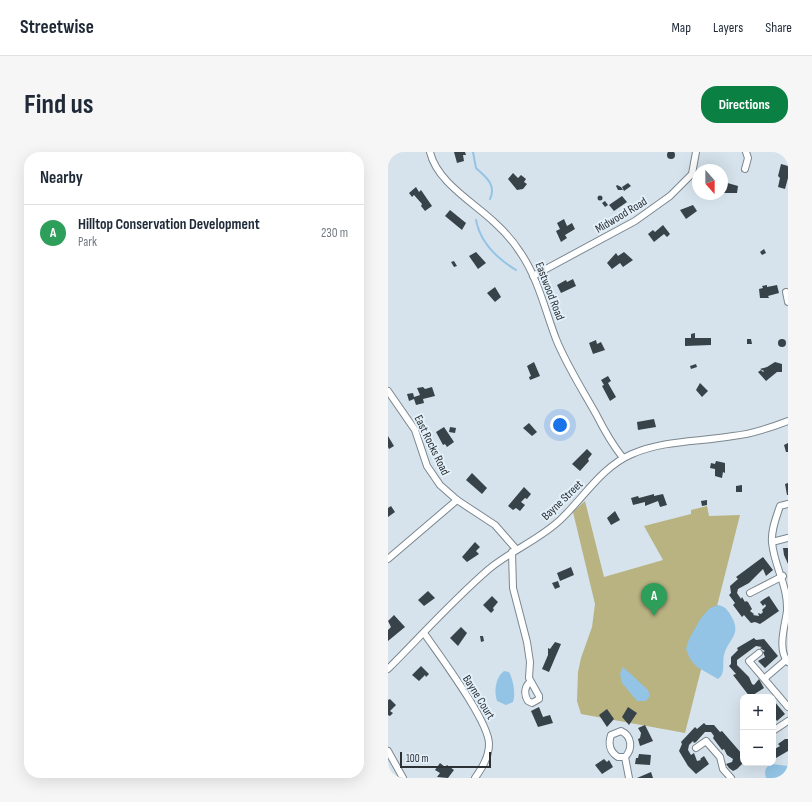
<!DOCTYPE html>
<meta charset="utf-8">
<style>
:root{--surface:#fff;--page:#f6f6f7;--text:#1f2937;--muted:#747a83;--line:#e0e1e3;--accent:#0b8043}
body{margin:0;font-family:"Sofia Sans Condensed",sans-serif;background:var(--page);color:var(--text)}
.controls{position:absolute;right:12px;bottom:12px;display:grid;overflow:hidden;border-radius:8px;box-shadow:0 4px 16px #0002}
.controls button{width:36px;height:36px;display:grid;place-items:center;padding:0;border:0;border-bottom:1px solid var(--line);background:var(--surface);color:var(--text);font:20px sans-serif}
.compass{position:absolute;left:304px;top:12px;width:36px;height:36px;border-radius:50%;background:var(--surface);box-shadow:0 4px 16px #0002;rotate:159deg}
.scale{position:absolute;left:12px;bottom:10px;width:91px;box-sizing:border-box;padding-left:4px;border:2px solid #2c3134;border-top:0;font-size:11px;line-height:14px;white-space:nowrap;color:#2c3134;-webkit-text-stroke:3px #e3f0fa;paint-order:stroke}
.you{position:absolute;left:172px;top:273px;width:14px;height:14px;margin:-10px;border:3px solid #fff;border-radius:50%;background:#1a73e8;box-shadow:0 0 0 6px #1a73e833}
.badge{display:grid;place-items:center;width:26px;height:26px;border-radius:50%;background:var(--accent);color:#fff;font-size:13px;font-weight:700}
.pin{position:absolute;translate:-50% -33px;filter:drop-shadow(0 1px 2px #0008)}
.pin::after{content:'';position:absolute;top:21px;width:14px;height:12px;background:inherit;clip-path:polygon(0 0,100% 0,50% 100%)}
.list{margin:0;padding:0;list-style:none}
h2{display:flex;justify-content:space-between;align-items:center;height:52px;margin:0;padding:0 16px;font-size:17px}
h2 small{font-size:13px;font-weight:400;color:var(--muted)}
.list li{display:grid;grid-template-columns:26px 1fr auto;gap:12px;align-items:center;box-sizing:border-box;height:56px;padding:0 16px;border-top:1px solid var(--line)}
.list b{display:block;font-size:15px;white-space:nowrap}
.list p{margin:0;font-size:13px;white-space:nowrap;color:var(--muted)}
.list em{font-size:13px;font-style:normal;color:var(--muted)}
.map{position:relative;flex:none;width:400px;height:626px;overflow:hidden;border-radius:16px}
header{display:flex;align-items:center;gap:24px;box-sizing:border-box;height:56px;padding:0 20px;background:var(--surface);border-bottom:1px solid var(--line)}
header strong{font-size:19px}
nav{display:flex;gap:22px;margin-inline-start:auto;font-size:14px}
.intro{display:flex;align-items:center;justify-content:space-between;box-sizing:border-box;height:96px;padding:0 24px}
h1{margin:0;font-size:28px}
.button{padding:10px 18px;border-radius:16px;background:var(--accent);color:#fff;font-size:14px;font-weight:700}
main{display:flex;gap:24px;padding:0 24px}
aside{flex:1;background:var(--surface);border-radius:16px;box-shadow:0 4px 16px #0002}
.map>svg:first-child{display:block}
</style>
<header>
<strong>Streetwise</strong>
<nav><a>Map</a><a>Layers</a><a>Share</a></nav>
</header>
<div class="intro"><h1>Find us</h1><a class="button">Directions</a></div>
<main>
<aside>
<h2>Nearby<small></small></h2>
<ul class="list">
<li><span class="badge" style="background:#2e9e5b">A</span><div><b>Hilltop Conservation Development</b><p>Park</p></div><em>230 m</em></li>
</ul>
</aside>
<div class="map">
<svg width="400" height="626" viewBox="0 0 400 626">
<rect width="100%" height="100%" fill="#d6e3ec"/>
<!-- green -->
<polygon fill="#b8b381" points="197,349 216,425 275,408 256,374 303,362 303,358 319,354 321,364 352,363 297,581 193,562 189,549 190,520 193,506 204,475 207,452 185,360"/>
<!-- water -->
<g fill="#93c4e5">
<path d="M330,453C336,454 339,457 342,462C355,483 341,485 336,503C334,511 338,522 330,527L309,515L302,507L298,497L301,487L313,466L322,456Z"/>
<polygon points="235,515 260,538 262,544 258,549 249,549 234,531 232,522"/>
<path d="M116,519L121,520C125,527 128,542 125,550L118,553L109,549C106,540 107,526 116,519Z"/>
<path d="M384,612L400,614V626H378C376,620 377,614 384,612Z"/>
</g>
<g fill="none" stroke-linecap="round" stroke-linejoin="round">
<!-- stream -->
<g stroke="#93c4e5" stroke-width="2">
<path d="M85,0L88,16C97,24 109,33 102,47"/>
<path d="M88,68C92,90 110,107 128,118"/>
</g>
</g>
<!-- building -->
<g fill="#374249">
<circle cx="283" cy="3" r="4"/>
<polygon points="66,0 77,0 78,3 75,3 76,9 69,11"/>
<polygon points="393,12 400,14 400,26 397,37 390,35 392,26 390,24"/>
<polygon points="125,21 130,26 133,23 138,27 136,30 139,32 135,37 129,38 120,27"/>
<polygon points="336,30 350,34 349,41 335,41"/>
<polygon points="240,31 243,34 236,39 234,35"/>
<polygon points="229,33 233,35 235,38 230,38 228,34"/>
<polygon points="28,35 31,40 33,38 44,54 37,59 33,54 34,52 26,43 24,45 21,41"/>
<circle cx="212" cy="46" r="2.5"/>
<polygon points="234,44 239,50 226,59 221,53"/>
<polygon points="217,49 220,53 217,55 214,51"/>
<polygon points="305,53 309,59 298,67 292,58"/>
<polygon points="62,58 78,71 74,78 57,64"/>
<polygon points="176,67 179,74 184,71 187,77 177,83 179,86 173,90 168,79 172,77 169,71"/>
<polygon points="275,73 282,82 279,85 276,82 266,90 260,82 265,78 267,80"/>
<polygon points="376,97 378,101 374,103 372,100"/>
<polygon points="88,100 98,111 90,117 81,104"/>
<polygon points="236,100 245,108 235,115 232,111 224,117 219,111 228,101 230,104"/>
<polygon points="66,109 69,114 66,115 63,110"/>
<polygon points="185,127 188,134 173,141 169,133 178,128 179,130"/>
<polygon points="379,133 379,135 389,133 391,141 380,144 381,146 372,146 371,137 375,136 374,134"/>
<polygon points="107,135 113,145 107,150 99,141"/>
<polygon points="307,181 307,186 323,186 323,193 297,194 297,186 303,186 303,182"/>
<circle cx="394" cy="191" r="4"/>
<polygon points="359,187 363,187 364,192 359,192"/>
<polygon points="208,188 209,192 213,190 217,198 205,202 201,191"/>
<polygon points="146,210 152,224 142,228 141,225 143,224 139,214"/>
<polygon points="387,210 394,212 394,220 389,220 378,229 370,220 373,218 375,220 376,219 372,217 379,215"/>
<polygon points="308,212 309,215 303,217 302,214"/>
<polygon points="220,224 223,229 220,231 228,245 222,249 214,234 216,233 213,228"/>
<polygon points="312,231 320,239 314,245 308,238"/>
<polygon points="35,235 37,237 44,235 47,244 35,247 36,251 28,253 26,247 21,249 19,242 25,241 26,245 32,243 29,236"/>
<polygon points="266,267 268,275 250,278 249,270"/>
<polygon points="141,271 149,280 144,284 135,276"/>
<polygon points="56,275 66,290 59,295 57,292 55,293 48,280"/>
<polygon points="62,275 68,276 67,281 61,280"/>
<polygon points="0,284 6,294 1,297 0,295"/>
<polygon points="400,291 400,300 398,300 396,293"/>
<polygon points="199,297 204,302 200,307 201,309 192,319 184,312"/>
<polygon points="328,309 337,311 337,321 335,320 334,326 327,324 327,317 322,316 323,311 327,312"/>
<polygon points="84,321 99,336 94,342 78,328"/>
<polygon points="400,331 400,343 399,343 397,332"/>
<polygon points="354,333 354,340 348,340 348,334"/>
<polygon points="136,335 143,342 139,347 137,346 133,350 137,353 132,359 128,356 125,358 120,354"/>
<polygon points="266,342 266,344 275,342 279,353 272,355 270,349 257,354 257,350 245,353 243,346 250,344 251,346"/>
<polygon points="319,348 319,353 314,354 313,349"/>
<polygon points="3,354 7,360 0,365 0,356"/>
<polygon points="227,359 232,368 223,373 219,366"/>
<polygon points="87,390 92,395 88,399 91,402 79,410 74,405"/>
<polygon points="395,396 400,396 400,412 396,403"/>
<polygon points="375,405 385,418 378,424 375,417 361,431 350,437 349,441 353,447 354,445 357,450 358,449 360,450 364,457 362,459 366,462 365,463 371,464 370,461 373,462 375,460 374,458 378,454 377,452 375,454 372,450 376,447 381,444 391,459 372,472 367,470 363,471 356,463 354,465 345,453 347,451 341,443 343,441 342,434 350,427 348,425"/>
<polygon points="183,415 186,423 172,429 169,421"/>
<polygon points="170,429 172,435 167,437 164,431"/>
<polygon points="40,439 47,446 36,454 30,448"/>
<polygon points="104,444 110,450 105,456 106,458 103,461 95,453"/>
<polygon points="6,463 17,475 0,489 0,478 3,475 0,469"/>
<polygon points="73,475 79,481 70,494 62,486"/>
<polygon points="92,484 95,484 96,489 93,490"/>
<polygon points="366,486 368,488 376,487 390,504 377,516 370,509 377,505 375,500 377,499 372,496 374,495 368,494 349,508 349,513 361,525 364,532 366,533 371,527 376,536 362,545 345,523 348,522 341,514 343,512 343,505 350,498 349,496"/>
<polygon points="167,490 173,492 161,520 154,517 160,503 160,496 162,497"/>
<polygon points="33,514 41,522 38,525 37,523 31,529 24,523"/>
<polygon points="2,547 8,553 2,559 5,561 2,564 0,563 0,548"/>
<polygon points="386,549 397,562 389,569 386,565 388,564 385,562"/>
<polygon points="151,555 155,565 162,563 165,571 150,575 143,559"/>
<polygon points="240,555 249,561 241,573 234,565"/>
<polygon points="219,557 226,567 219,575 211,563"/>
<polygon points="316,571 318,573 326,573 332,580 334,579 354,602 355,611 349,617 345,619 341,616 338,612 344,610 345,607 339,603 336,597 334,598 325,586 326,584 323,580 317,580 308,590 306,591 305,589 301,593 300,598 303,603 306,601 309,609 313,608 312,607 316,604 321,612 308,622 300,614 291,599 294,592 293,590 307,575 309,577"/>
<polygon points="257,573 265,589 252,594 250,587 252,586 253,581 250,576"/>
<polygon points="397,587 400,587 400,599 388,606 385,604 385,598 392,594 390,592"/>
<polygon points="251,602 263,603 262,613 247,612 248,606 250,606"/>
<polygon points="216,607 219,610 221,608 225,615 214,622 207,613"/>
<polygon points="52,611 57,615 59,613 66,618 60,626 49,625 52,621 47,618"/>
<polygon points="263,620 265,626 249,626"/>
</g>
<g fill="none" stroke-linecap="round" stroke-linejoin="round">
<!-- minor casing -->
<g stroke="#7b878f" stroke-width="8">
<g id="minor">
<path d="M42,0C49,30 85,50 106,70C116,79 125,89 132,100C150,126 157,158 168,187C179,214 194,237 208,262C216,278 224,292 235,306"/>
<polyline points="357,17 360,6 358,0"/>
<polyline points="145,124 247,69 282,44 304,22 308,0"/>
<polyline points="398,140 400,150"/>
<polyline points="0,239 27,278 39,314 52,333 69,348 107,373 128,397"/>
<path d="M400,352L392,354C388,366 383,378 384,390C386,415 400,432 399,459C397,473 389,498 400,510"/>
<polyline points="384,390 400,386"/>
<path d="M124,400L125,436L139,490L142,510L141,526L151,544V547L144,551L140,549C136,543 136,535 142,530"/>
<polyline points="0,407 69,348"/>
<polyline points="362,441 395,424"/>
<path d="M36,481C51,503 101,569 101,592C101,605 94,616 87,626"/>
<polyline points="371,501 361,509 400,555"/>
<path d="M0,517C33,484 65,448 101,417C123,399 150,388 171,369C195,347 213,315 244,302C276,288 311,290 345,284C364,282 382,276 400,269"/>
<polyline points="377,526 398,508"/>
<path d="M233,579C244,584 245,597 237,605H230C222,600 220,592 223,583Z"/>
<polyline points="385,579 400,569"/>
<polyline points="308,596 318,589 332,605 335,617 343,626"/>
<polyline points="0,599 15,626"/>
<polyline points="237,605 241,626"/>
</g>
</g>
<!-- minor -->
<use href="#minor" stroke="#fff" stroke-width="6"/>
</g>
<g text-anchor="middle" stroke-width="4" stroke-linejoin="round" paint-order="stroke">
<!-- street labels -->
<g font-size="12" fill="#2c3134" stroke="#e3f0fa">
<text transform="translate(233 63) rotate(-31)" y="4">Midwood Road</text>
<text transform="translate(162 139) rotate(69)" y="4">Eastwood Road</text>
<text transform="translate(44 293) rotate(64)" y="4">East Rocks Road</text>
<text transform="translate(174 348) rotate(-44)" y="4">Bayne Street</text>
<text transform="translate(91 545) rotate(58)" y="4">Bayne Court</text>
</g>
</g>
</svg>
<div class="controls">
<button>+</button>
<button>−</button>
</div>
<svg class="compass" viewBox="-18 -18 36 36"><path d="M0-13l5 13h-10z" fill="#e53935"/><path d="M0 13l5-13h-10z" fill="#747a83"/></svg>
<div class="scale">100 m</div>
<div class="you"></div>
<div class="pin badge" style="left:266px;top:464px;background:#2e9e5b">A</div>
</div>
</main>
